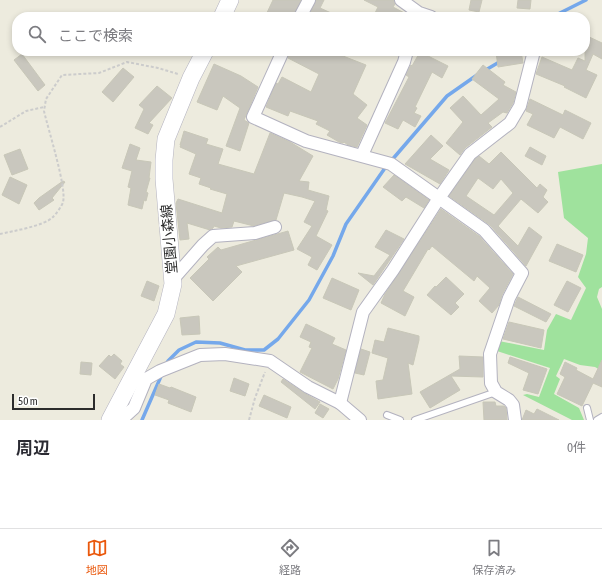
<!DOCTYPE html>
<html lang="ja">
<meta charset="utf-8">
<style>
:root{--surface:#fff;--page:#f2f2f3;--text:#2b2b33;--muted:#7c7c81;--line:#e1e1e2;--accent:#ea580c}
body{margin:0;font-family:"Asap Condensed","Noto Sans JP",sans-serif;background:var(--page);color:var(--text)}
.scale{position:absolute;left:12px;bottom:10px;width:83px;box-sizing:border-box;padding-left:4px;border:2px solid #2c2c2c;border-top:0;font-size:11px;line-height:14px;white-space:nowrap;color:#2c2c2c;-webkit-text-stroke:3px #fff;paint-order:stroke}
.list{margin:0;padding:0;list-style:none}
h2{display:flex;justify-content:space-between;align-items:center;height:52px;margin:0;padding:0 16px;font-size:17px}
h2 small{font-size:13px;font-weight:400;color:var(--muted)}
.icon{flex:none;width:22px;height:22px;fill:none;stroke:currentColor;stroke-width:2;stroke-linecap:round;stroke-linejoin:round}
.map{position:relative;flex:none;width:602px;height:420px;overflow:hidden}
.search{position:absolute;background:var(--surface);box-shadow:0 2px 6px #0003;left:12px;right:12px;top:12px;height:44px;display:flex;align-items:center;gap:10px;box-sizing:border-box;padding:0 14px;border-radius:16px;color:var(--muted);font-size:15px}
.sheet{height:108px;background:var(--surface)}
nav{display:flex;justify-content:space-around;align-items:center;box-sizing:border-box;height:56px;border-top:1px solid var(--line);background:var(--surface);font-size:11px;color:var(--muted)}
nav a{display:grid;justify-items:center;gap:2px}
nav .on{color:var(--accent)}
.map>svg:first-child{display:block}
</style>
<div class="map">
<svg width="602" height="420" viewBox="0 0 602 420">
<rect width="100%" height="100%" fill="#edebde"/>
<!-- green -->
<polygon fill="#9fe29d" points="602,164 602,287 599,289 597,297 602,309 602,371 595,367 580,365 564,359 556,376 560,379 554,394 579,408 584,420 572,420 523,395 527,394 539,397 550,368 497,351 499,341 544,350 547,330 556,314 571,320 586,288 578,277 586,254 588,238 564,218 558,172"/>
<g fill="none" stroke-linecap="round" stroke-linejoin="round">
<!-- stream -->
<g stroke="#75a8eb" stroke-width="3.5">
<polyline points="552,17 586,0"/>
<polyline points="484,71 501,61"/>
<polyline points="166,365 168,361 179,350 196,342 220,343 245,350 264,350 278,339 309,300 333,256 346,224 385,168 447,96 477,75"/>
<polyline points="142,420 162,374"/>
</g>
</g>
<!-- building -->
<g fill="#c9c7be" stroke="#c8c7b8" fill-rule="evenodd">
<polygon points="273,0 301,0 293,17 265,17"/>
<polygon points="316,0 324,0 320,8 340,17 313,17 309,16"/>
<polygon points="364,0 394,0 395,4 393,7 412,17 373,17 378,7"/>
<polygon points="471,0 482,0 479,12 469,10"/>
<polygon points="518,0 531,0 530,9 517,8"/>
<polygon points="585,35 602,43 602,59 593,54 586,70 597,75 586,98 564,87 565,86 536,74 542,57 572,70 578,58 585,61"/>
<polygon points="290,51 336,51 344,55 343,56 366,65 353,94 367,105 357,118 367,125 357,147 348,145 344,142 343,143 339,142 327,135 330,131 316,124 318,121 290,111 288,116 266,107 276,83 278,84 282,77 311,92 319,74 288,58"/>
<polygon points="504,51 521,51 523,63 498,67 496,52"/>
<polygon points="420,52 448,66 442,78 432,72 415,107 417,108 414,113 421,116 415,127 403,120 398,129 385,123 409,77 406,75 411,65 412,66"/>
<polygon points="22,54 45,85 38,91 14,60"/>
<polygon points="214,64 241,76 258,87 244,120 249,123 240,151 226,146 240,108 223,96 217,110 197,102"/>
<polygon points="483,65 505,82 503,85 516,92 513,103 507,113 503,112 488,123 492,127 465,148 460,155 446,143 463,122 450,108 463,96 481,115 499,99 472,79"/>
<polygon points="123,68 134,77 113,102 102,92"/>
<polygon points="157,86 172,98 149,123 153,125 148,134 135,128 144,109 139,105"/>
<polygon points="530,99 563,115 565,110 591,123 583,139 560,127 554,138 527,125 533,114 526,111"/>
<polygon points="184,131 208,139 206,144 223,149 218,164 254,174 270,133 290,142 313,156 299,181 309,182 308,190 329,196 326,210 328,211 316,236 332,245 317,270 308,265 312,257 297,249 312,226 304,222 315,201 302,197 284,193 276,220 254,226 234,221 232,227 221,228 214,226 213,228 210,230 187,223 189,239 180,240 176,203 178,199 222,213 227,194 210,189 211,188 199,184 201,178 189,174 196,154 180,147 181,145 180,145"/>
<polygon points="431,135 443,146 430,159 449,170 440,184 405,164"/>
<polygon points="130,144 140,148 136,160 151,162 149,178 150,178 146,192 148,193 146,201 144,200 142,209 128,205 131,188 128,187 132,171 122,168"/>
<polygon points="530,147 546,156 542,165 525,156"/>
<polygon points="20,149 28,169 12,175 4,155"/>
<path d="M501,152L537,188L540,184L547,190L543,197L548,202L538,213L521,199L498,226L518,246L529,227L542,237L526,266L490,225L449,196L475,159L479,156L489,164ZM478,178L493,189L501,179L513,193L494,215L466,196Z"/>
<polygon points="394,175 429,200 424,208 406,197 402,201 383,187"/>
<polygon points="10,177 27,185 19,204 2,195"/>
<polygon points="63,181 65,182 52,198 54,200 39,210 34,203 39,198"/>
<polygon points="441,209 479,236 513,274 502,295 499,305 492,313 479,301 490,288 477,276 474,281 432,246 429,250 428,249 403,291 414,297 405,316 381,303 385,294"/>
<polygon points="386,230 404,239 373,285 358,273 374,276 390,255 375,247"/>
<polygon points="288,231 294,250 236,266 242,272 213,301 190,278 209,259 207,257 218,247 221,250"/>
<polygon points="557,244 583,255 576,272 549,261"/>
<polygon points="446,277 464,294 455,303 459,307 451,315 427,295 435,286 436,287"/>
<polygon points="332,278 359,290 351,310 323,298"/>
<polygon points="147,281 159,286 154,301 141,296"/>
<polygon points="567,281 581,288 568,312 554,305"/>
<polygon points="518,297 551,314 546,322 514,306"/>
<polygon points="199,316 200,334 182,335 180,318"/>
<polygon points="509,322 544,330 541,348 503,339"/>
<polygon points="306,324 335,338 332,344 346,350 338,379 333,389 300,372 312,348 309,347 311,342 300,337"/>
<polygon points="388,328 419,336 419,340 413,365 408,363 412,394 378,399 376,381 383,380 388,358 372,353 375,340 384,342"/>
<polygon points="361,349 370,352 364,375 355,373"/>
<polygon points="114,354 122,361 120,364 124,367 115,379 99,366 109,355 111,357"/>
<polygon points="459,356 483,357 483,377 451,376 460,390 430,408 420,392 460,369"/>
<polygon points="510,357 547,369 538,394 523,390 529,373 508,363"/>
<polygon points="602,360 602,387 593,383 582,406 557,394 565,377 560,374 565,362 577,368 576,370 593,379"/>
<polygon points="81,362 92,363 91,375 80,374"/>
<polygon points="234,378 249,384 245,396 230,391"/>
<polygon points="283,379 304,393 320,402 315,409 281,382"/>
<polygon points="159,384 170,388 171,387 196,397 191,412 168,403 169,400 155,395"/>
<polygon points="264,395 291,407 287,418 259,406"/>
<polygon points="483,402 495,402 496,406 504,406 506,408 507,420 484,420"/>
<polygon points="320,404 329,409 323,418 315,413"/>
<polygon points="537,409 559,420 522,420 526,410 534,414"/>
</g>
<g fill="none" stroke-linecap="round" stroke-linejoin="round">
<!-- service casing -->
<g stroke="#b3b2bf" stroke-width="8">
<g id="service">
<polyline points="587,408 590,420"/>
<polyline points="387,415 400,420"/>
<polyline points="415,420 496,392"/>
<polyline points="597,420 602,417"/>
</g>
</g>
<!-- minor casing -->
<g stroke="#b3b2bf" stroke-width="14">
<g id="minor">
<polyline points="401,0 419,13 431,17"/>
<polyline points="300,17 309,0"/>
<polyline points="283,51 253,117 306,141 391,164 484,230 522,273 509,298 490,354 491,383 496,392 509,400 513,405 515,420"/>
<polyline points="362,155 404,62 407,51"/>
<polyline points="173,279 203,245 213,236 255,233 275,227"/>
<polyline points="340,403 363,312 393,270 439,198 470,154 510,123 520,106 534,51"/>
<polyline points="121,420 134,408 146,379 160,371 200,355 225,354 270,361 308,387 340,403 360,420"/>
</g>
</g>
<!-- secondary casing -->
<g stroke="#b3b2bf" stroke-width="18">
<g id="secondary">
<polyline points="222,17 230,0"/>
<polyline points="110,420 166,314 173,284 164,179 164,160 166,139 191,78 205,51"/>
</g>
</g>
<!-- path -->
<g stroke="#ccc" stroke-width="2" stroke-dasharray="3 2" stroke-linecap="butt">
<polyline points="0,127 26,111 44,107"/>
<path d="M0,234C13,231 44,226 53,217C56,214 62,206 63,202C67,188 48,129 44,111L46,99L62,75L99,73L127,62L158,68L178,74"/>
<polyline points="249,420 255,398 265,372"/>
</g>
<!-- service -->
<use href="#service" stroke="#fff" stroke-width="6"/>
<!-- minor -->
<use href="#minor" stroke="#fff" stroke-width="12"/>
<!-- secondary -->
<use href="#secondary" stroke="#fff" stroke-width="17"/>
</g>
<g text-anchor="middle" stroke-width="3" stroke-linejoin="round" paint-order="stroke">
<!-- street labels -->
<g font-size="14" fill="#2c2c2c" stroke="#fff">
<text transform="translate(169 239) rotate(-95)" y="5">堂園小森線</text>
</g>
</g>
</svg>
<div class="scale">50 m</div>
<div class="search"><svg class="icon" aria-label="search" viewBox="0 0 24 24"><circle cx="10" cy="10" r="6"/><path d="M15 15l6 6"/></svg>ここで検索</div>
</div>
<section class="sheet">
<h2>周辺<small>0件</small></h2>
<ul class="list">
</ul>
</section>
<nav>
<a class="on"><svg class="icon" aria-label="map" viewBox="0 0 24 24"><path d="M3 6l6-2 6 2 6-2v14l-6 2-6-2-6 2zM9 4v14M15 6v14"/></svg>地図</a>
<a><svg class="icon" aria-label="directions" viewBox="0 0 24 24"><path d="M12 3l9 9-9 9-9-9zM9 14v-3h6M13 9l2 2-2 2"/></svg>経路</a>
<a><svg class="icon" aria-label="saved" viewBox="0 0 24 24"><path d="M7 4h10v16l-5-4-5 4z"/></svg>保存済み</a>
</nav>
